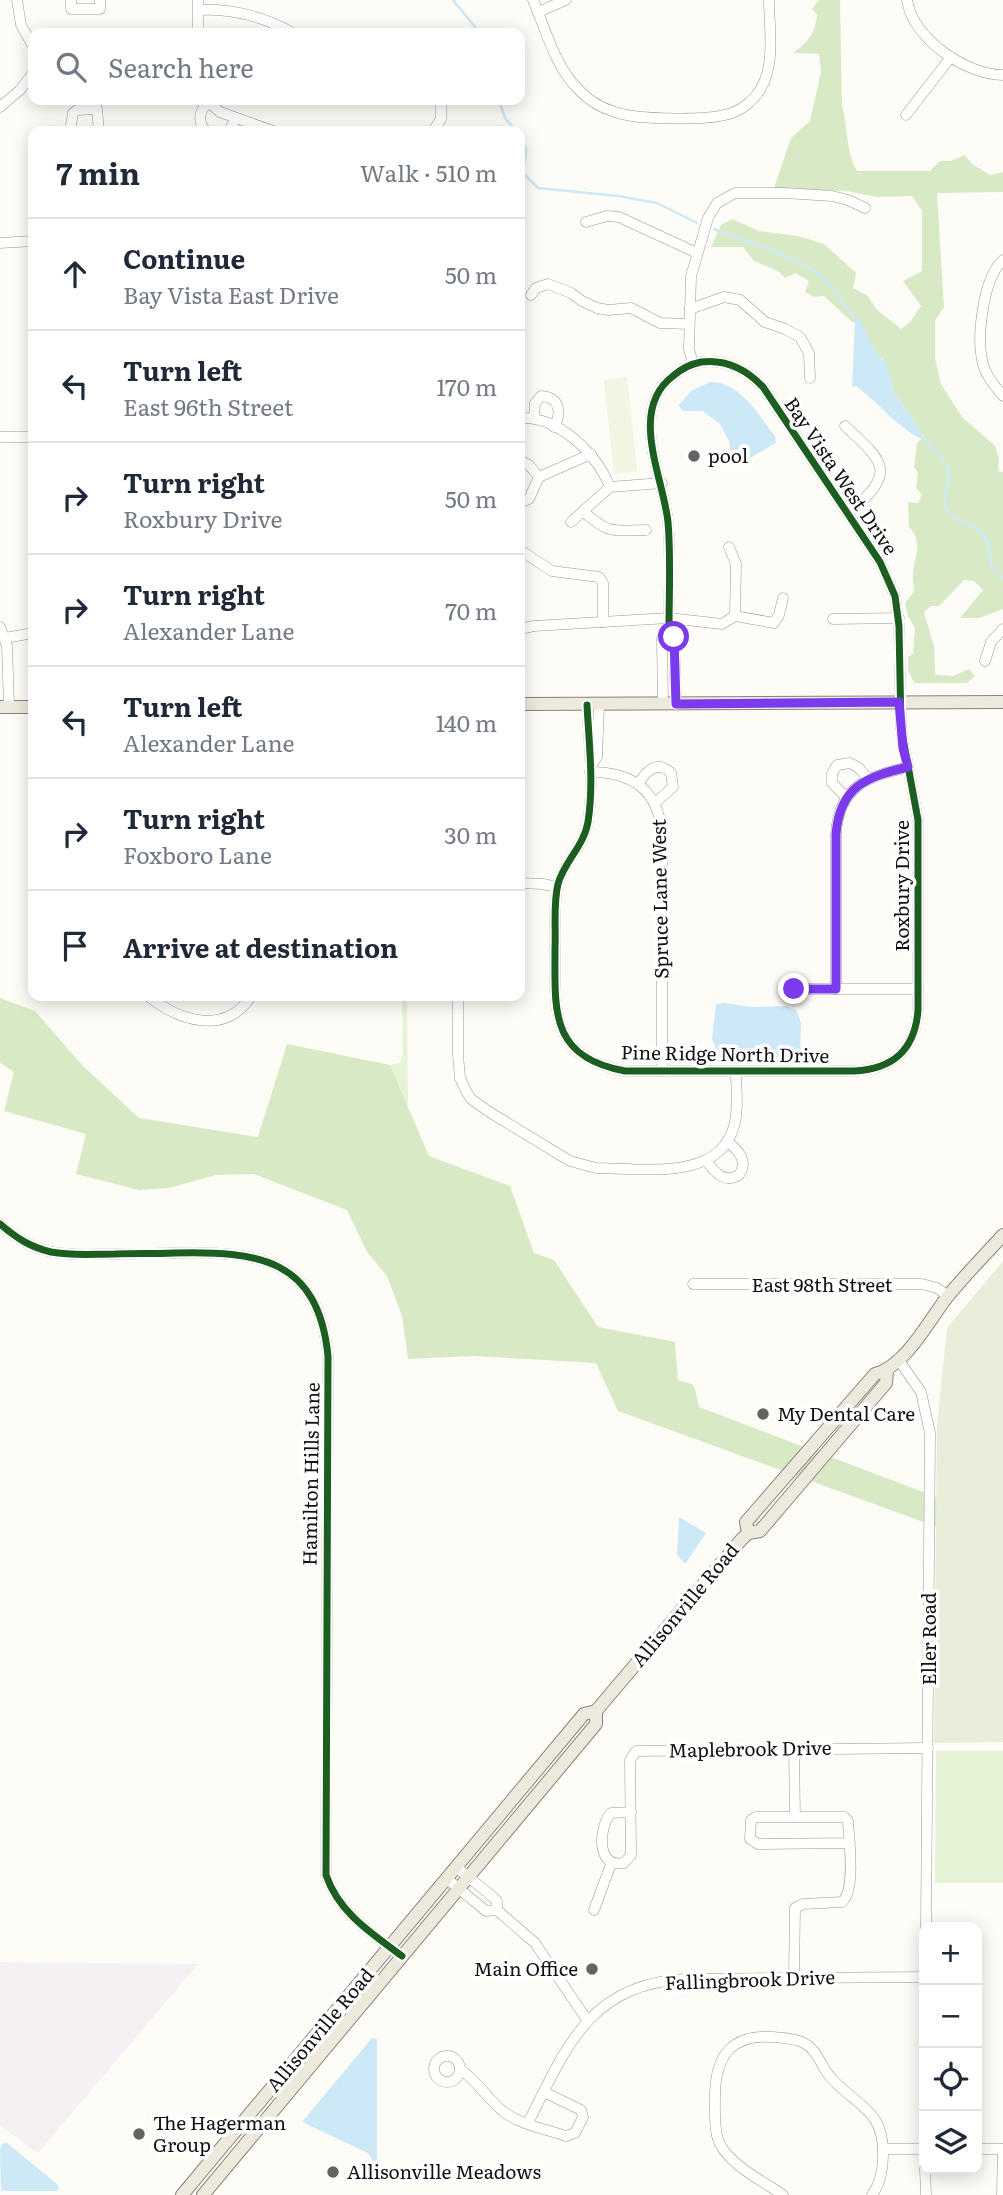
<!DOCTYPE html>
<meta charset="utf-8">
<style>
:root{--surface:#fff;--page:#f2f2f3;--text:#1f2937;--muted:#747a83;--line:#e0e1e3}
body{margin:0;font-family:Literata,serif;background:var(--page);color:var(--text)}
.controls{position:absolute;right:21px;bottom:21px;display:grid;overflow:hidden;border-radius:14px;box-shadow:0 4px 18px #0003}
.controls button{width:63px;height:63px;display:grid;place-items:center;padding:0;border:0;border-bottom:2px solid var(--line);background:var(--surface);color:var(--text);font:35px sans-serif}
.stop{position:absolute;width:21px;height:21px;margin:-16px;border:5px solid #7c3aed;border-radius:50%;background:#fff}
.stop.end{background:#7c3aed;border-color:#fff;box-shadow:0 2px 7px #0008}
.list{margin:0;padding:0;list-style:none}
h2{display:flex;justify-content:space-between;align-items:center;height:91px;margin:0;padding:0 28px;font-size:30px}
h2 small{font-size:23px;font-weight:400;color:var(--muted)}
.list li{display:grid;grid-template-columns:46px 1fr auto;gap:21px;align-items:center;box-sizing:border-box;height:112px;padding:0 28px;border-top:2px solid var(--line)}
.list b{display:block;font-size:26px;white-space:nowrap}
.list p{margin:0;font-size:23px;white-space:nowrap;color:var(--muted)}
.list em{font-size:23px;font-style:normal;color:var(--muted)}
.icon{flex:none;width:38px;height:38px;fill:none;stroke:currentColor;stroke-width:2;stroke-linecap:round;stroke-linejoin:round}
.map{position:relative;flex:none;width:1003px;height:2195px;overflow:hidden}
.search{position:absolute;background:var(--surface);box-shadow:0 4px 18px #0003;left:28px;top:28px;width:497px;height:77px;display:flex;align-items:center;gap:18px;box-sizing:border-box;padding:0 24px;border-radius:14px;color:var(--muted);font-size:26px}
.panel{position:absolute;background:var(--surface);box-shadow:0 4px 18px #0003;left:28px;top:126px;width:497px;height:875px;border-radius:14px}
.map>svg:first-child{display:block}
</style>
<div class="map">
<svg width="1003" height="2195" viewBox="0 0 1003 2195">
<rect width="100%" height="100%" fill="#fdfcf7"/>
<!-- industrial -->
<polygon fill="#f5f0f3" points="0,1962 198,1964 38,2153 0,2126"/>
<!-- green -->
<g fill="#e7f3d7">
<polygon points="402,996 407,996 408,1107 390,1065 400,1063 403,1053"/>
<polygon points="936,1751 1003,1751 1003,1883 935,1883"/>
</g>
<!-- forest -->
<g fill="#d8eac5">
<path d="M819,0H840L842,106C848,128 846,152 857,171H930L940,161H951L965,155L972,164L990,175L1003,172V192L937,193L944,307L935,321V358L941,384L962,417L995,446L999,459L998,471L1003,472V609L979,618H960L983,590L974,581L964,580L939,606H931L924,612L934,646L935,675L953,676L969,669L975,676L967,683H914L908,670V657L913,654L915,628L908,616L905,603L914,592C914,586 912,579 913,573C914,557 924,542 909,527L908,502L918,503L922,495L916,488L918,473L914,467L917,443L923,437V434L892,389L883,359L877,355L860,322H852L824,296L814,297L805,292L809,281L796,273L785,278L778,271L754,261L743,247H711L721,225L732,219L759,231L798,236L824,244L856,273L853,288L868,296L876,309L901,329L910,322L921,306L903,281L922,271V211L912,196L877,197L846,191L774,188L791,138L810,121L821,72L819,54L793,53C808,42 815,34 817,15L812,9Z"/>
<polygon points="0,998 35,1011 83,1066 139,1118 258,1137 287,1044 390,1065 429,1156 510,1186 534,1253 554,1260 598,1327 675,1342 678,1380 694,1385 699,1407 939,1498 940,1528 618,1411 596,1363 473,1356 408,1359 402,1316 387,1276 367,1252 347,1210 254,1174 216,1175 169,1188 139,1190 76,1174 86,1134 4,1111 14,1072 0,1063"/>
</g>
<!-- cemetery -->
<polygon fill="#e9eedb" points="1003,1261 1003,1742 934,1743 937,1425 947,1328"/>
<!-- pitch -->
<polygon fill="#f0f6e1" points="627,377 637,471 614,474 604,380"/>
<!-- water -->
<g fill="#cde8f7">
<path d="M852,314L860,321L877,354L888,365L889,377L894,382L892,389L923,434L921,439C896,426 880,404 856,386L852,387L855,321Z"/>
<path d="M710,382C741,382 758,415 775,436L776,443L750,458L732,464L729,441L719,423L702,411H682L679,405L691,391Z"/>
<polygon points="724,1003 752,1007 786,1006 797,1011 801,1023 800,1055 794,1058 722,1057 719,1055 712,1039 716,1004"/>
<polygon points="679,1517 706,1533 685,1564 677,1555"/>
<polygon points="372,2038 377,2039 377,2162 374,2163 368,2153 302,2122"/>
<polygon points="3,2143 7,2143 57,2184 59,2188 57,2191 1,2191 0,2149"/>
</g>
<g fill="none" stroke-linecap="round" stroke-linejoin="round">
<!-- stream -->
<g stroke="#cde8f7" stroke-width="2.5">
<polyline points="453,0 475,27 477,33"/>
<polyline points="499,100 505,118 517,131"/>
<polyline points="520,136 526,149 523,173 538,188 618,196 657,203 697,223"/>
<path d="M714,229C749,243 788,253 819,274C834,285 841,302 853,316"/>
<path d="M922,437C929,446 942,456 947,466C954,479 940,494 946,508C953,522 971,523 981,533C998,550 981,565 1003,578"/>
</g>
<!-- minor casing -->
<g stroke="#979795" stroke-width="11">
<g id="minor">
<polyline points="17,0 21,25 33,46"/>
<polyline points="71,0 71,9 100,9 100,0"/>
<path d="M533,0C546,30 555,67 579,90C588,100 602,108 615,112C637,120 710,121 732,113C743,109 754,100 760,90C776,64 769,28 769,0"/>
<path d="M907,0C912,38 966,75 1003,75"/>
<path d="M199,10C232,8 264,17 293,33"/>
<polyline points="538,12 566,0"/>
<polyline points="198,33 198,0"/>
<polyline points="206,100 220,112 273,131"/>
<polyline points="0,107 20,90 33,73"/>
<polyline points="906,115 951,57"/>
<polyline points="70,131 73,113 77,110 97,109 99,131"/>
<path d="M206,131C197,122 199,111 208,103"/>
<polyline points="229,131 236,118"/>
<polyline points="433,131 441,119 441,100"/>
<polyline points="586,222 607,216 619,217 697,253"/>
<polyline points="0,243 33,241"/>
<path d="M1003,260C983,278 976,338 983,364C986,376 995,386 1003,396"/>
<polyline points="531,295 536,288 548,284 571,293 582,301 597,308 608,310 631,308 660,323 689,324"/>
<polyline points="690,309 724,297 740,300 765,322 785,329 800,337 809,353 810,378"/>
<polyline points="693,364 689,349 691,276 708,218 717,203 735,193 785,193 832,196 848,200 865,208"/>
<path d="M520,418C559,416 596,453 610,487"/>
<path d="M534,418L535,403L541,396C560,397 562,413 554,427"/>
<path d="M845,426C888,465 895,473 848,514"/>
<polyline points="0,437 33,437"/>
<polyline points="520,460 529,465 539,477"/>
<polyline points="610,487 662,483"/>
<polyline points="520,503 529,499 539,477 591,454"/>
<path d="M584,512C608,534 614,531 646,530"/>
<polyline points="571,522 610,487"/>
<polyline points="729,547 736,564 735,616"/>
<polyline points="520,550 552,571 599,577 603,583 603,622"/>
<polyline points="833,619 899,618"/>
<polyline points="0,627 7,646 9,707"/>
<polyline points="520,629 534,626 669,618 722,624 735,616 774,623 779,615 783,598"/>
<polyline points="5,638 33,633"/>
<polyline points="985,661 991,642 1003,629"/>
<polyline points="663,704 662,638 669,629"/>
<path d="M587,705C589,743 594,784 588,822C584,846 564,862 558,884C553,904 556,928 555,948C555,1010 549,1057 625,1071H854C893,1069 915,1050 918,1010V820L901,728L899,626L895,596L880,562L763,387C746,369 726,359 701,362C691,364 681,369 673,376C628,410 663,476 668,522C671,557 669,593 669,629L674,637L676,704"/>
<polyline points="591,766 597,757 599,704"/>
<path d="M590,772C633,772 658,790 662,833V1071"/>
<path d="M638,784C646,772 656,759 671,773L673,787L655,803"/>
<polyline points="846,797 832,783 832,774 837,765 850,763 859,768 868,779"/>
<polyline points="520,883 543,884 557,887"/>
<polyline points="794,989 918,989"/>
<path d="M836,989V834C839,786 867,777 908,767"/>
<path d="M148,996C178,1020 225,1037 251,996"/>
<path d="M458,996V1055L460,1078L465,1089L471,1099L491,1113L570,1161L596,1168C640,1168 720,1182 734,1126C739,1109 736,1089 736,1072"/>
<path d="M706,1161C715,1172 724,1184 739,1175C749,1161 738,1150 727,1141"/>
<path d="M0,1224C16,1238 30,1247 51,1252C72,1256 94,1254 115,1254C135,1253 154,1254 174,1253C258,1251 318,1258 328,1356L326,1875C339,1913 371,1933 402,1956"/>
<polyline points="693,1284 922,1284 937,1288 948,1296"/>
<polyline points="898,1359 921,1392 930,1433 926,1927"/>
<polyline points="794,1749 795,1817"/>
<path d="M631,1812L611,1813C599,1826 595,1869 624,1863L631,1855L630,1760L636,1751L928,1748"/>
<polyline points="456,1867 493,1897 497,1901 497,1910 535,1943 587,2020"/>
<polyline points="446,1878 486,1911 497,1910"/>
<polyline points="594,1910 611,1864"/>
<path d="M794,1978L795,1908L803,1904L842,1902C856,1891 849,1839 848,1821L844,1817H756L751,1820L750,1839L758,1844L850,1843"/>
<circle cx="447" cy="2069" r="13"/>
<path d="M460,2069C478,2081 487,2099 504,2112C521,2125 546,2129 566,2136L575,2133L583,2117L581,2110L544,2092"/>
<path d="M528,2123C566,2048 589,1984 685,1979L924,1977"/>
<polyline points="883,2149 924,2149"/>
<polyline points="977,2149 1003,2149"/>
<polyline points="925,2169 926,2195"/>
<path d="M783,2195C763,2181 723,2162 717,2136C714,2123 715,2108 715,2094C716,2055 732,2034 773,2037C784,2038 795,2038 804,2043C820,2052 821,2069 833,2080C860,2108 884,2111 883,2155C883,2170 881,2183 872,2195"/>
<polyline points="1002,2195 1003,2149"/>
</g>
</g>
<!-- major casing -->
<g stroke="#858482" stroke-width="14">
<g id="major">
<polyline points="520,704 1003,702"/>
<polyline points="0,707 33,707"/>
<path d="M748,1533L746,1522L875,1374C906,1366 929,1320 948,1296C965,1275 985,1255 1003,1235"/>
<polyline points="182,2195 584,1714 596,1711 741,1540 748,1533 760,1531 777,1511 886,1383 887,1371"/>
<polyline points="203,2195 596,1724 596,1711"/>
</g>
</g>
<!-- minor -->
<use href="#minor" stroke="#fffffe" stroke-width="10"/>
<!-- major -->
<use href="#major" stroke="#ede9dc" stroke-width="12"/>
<!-- cycleway casing -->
<g stroke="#fff" stroke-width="11">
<g id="cycleway">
<path d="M587,705C589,743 594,784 588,822C584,846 564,862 558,884C553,904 556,928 555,948C555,1010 549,1057 625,1071H854C893,1069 915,1050 918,1010V820L901,728L899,626L895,596L880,562L763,387C746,369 726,359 701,362C691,364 681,369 673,376C628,410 663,476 668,522C671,557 669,593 669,629L674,637L676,704"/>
<path d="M0,1224C16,1238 30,1247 51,1252C72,1256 94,1254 115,1254C135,1253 154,1254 174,1253C258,1251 318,1258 328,1356L326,1875C339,1913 371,1933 402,1956"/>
</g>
</g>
<!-- cycleway -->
<use href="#cycleway" stroke="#1b5e20" stroke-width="7"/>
</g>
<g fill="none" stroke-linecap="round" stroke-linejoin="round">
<!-- route -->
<path stroke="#7c3aed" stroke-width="9" d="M674,637L676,704L899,702L903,748L908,767C866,777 840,786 836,834V989H794"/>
</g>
<!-- markers -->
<g fill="#646362" stroke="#fff" stroke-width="2.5">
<circle cx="694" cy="456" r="7"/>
<circle cx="763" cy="1414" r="7"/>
<circle cx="592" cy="1969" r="7"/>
<circle cx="139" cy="2134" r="7"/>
<circle cx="333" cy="2172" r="7"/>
</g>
<g text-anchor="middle" stroke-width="7" stroke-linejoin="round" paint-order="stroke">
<!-- poi labels -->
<g font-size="19" fill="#111" stroke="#fff" text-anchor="start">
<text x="708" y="463">pool</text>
<text x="777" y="1421">My Dental Care</text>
<text x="578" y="1976" text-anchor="end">Main Office</text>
<text x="153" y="2130">The Hagerman<tspan x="153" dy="22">Group</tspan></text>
<text x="347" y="2179">Allisonville Meadows</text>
</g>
<!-- street labels -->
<g font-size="19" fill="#111" stroke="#fff">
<text transform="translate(841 476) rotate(56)" y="7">Bay Vista West Drive</text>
<text transform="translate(902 886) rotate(-90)" y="7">Roxbury Drive</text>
<text transform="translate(660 899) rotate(-91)" y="7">Spruce Lane West</text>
<text transform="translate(725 1054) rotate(1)" y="7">Pine Ridge North Drive</text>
<text x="822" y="1292">East 98th Street</text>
<text transform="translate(311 1474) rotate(-89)" y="7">Hamilton Hills Lane</text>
<text transform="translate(685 1605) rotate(-50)" y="7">Allisonville Road</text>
<text transform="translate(929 1639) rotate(-90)" y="7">Eller Road</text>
<text transform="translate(750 1749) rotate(-1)" y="7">Maplebrook Drive</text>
<text transform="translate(750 1980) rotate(-2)" y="7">Fallingbrook Drive</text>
<text transform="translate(320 2030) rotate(-50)" y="7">Allisonville Road</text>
</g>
</g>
</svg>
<div class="controls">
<button>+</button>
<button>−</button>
<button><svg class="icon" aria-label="locate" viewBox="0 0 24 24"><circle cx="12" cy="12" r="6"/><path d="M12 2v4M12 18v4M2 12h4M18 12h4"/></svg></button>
<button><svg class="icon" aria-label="layers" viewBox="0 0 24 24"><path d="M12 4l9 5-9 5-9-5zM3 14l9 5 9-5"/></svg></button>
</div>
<div class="stop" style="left:674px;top:637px"></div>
<div class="stop end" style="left:794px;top:989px"></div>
<div class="search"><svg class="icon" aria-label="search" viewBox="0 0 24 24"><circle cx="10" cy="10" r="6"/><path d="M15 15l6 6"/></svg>Search here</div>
<section class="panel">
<h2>7 min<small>Walk · 510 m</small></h2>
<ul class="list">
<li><svg class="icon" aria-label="ahead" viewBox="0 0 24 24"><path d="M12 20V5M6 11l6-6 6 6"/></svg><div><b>Continue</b><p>Bay Vista East Drive</p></div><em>50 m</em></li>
<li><svg class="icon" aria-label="left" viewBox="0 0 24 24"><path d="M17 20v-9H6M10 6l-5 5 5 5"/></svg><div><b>Turn left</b><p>East 96th Street</p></div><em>170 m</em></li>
<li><svg class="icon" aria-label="right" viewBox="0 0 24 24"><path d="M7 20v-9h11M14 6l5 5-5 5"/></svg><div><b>Turn right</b><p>Roxbury Drive</p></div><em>50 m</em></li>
<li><svg class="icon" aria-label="right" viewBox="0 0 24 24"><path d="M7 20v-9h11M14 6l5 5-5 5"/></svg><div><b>Turn right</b><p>Alexander Lane</p></div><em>70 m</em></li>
<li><svg class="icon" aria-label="left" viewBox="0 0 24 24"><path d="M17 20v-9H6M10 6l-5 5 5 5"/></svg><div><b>Turn left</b><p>Alexander Lane</p></div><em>140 m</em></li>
<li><svg class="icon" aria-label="right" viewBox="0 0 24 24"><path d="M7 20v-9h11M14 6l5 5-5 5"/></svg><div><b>Turn right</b><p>Foxboro Lane</p></div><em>30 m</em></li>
<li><svg class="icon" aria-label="arrive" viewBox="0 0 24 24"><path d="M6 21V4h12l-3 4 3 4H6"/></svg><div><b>Arrive at destination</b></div></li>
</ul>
</section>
</div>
